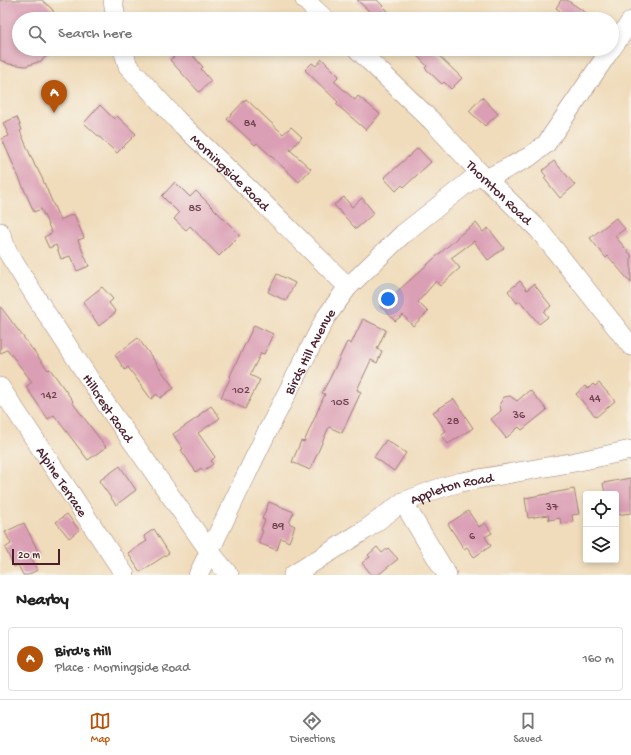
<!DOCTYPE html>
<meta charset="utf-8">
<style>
:root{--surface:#fff;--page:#f2f2f2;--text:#222;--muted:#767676;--line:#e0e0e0;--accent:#b45309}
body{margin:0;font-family:"Gochi Hand",sans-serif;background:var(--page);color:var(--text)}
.controls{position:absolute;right:12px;bottom:12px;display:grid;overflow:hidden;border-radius:4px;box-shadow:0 2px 6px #0003}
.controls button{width:36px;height:36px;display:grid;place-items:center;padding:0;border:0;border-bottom:1px solid var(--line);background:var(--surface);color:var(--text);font:20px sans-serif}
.scale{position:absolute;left:12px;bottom:10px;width:48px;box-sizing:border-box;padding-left:4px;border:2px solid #4a1f2b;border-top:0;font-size:11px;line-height:14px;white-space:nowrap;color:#4a1f2b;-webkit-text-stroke:3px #f7f3e8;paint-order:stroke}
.you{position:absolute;left:388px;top:299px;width:14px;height:14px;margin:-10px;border:3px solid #fff;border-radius:50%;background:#1a73e8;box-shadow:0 0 0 6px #1a73e833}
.badge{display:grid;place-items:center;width:26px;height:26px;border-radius:50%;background:var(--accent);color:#fff;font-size:13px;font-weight:700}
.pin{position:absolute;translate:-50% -33px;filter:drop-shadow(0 1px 2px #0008)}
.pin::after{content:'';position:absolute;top:21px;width:14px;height:12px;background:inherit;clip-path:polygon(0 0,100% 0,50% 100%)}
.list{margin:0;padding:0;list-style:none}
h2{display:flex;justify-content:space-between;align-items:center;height:52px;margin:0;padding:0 16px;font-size:17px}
h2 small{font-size:13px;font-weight:400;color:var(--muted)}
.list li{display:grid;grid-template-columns:26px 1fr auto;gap:12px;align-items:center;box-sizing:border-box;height:64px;margin:0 8px 8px;padding:0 8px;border:1px solid var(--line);border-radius:4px}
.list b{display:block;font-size:15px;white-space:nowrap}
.list p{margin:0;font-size:13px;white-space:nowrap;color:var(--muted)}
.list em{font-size:13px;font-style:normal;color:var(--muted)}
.icon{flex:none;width:22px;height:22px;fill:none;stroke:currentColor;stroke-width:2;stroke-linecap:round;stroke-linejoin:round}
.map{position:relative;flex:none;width:631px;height:575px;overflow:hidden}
.search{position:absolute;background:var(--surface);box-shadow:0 2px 6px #0003;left:12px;right:12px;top:12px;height:44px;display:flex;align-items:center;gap:10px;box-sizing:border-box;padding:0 14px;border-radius:22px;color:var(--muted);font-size:15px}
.sheet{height:124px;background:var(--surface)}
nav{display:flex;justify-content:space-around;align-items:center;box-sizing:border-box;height:56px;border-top:1px solid var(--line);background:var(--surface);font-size:11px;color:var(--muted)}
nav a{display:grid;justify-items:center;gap:2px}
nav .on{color:var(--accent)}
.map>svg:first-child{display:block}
</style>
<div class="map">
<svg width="631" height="575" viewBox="0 0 631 575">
<rect width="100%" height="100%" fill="#f7f3e8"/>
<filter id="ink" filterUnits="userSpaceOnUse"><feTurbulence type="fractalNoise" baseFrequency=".025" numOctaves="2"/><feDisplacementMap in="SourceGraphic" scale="8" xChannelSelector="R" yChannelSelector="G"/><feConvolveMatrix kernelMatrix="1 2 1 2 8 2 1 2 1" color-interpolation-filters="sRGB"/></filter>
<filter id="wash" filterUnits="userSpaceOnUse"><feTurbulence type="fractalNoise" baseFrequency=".012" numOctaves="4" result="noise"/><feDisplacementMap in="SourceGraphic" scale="16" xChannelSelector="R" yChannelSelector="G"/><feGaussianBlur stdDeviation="0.9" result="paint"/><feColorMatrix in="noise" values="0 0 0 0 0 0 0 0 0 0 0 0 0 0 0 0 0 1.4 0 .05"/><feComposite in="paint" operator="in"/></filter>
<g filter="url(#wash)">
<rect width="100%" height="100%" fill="#f0dcbb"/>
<g id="blocks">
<!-- building -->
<g fill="#db9fb5">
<polygon points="0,0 42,0 52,9 57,19 19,19 19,49 54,49 41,61 26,66 9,64 0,60"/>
<polygon points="357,0 377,0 396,19 378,19"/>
<polygon points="561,0 567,0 595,19 560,19 564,14 556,8"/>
<polygon points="183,49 187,49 203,67 201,69 211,81 199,92 170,60"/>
<polygon points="411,49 432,49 462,78 451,89 444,82 442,84 425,68 427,66"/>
<polygon points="322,59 339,76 334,81 355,100 358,96 380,114 366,130 336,104 338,102 305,70 312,63 316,66"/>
<polygon points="482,97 498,114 485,126 469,111"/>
<polygon points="246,99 283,134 291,127 302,137 290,150 311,169 299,182 257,143 255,145 227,119"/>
<polygon points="100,105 114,119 117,116 136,134 117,153 84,123"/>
<polygon points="17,117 22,130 20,131 36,168 37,168 42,178 60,220 74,214 84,238 78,240 89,266 77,271 70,256 61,259 56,245 49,248 44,237 52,233 41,209 34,212 2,139 9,136 3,123"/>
<polygon points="418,148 431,162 404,187 402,185 396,191 384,178"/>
<polygon points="554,161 575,185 560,198 544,178 546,176 542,171"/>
<polygon points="175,182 190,197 196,191 240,235 219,256 190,226 186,230 174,219 179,213 162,196"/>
<polygon points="344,197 352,207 362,198 374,213 356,229 334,205"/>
<polygon points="616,218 625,229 615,236 631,255 631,283 608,256 606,258 590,238"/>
<polygon points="476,223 483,232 488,228 504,248 488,260 474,241 451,258 460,268 440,286 436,281 418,302 428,312 413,326 403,315 395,321 381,306 457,238 457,237"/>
<polygon points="277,274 295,283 286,301 268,292"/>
<polygon points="520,281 527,290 534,284 551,306 544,312 548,317 539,324 520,301 517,303 508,291"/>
<polygon points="102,287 113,299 109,303 116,312 99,326 83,302"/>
<polygon points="0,306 48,370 50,369 73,401 72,402 106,447 88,460 54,415 48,419 26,387 32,382 7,349 0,354"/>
<polygon points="363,319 386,330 377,349 382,351 377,363 371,360 357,390 361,392 342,433 329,427 310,470 292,462 301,441 304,442 325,394 322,393 330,378 347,342 351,344"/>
<polygon points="254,325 273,334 264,354 261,353 250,375 260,380 245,409 221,397 231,377 230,376"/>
<polygon points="138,338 174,388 160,398 157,394 151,399 128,367 125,370 115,355"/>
<polygon points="599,383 615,401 596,417 576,394 585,386 588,389 593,384 595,386"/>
<polygon points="530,390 547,410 522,430 519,427 506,438 491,419 501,411 500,403 504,397 510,396 517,401"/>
<polygon points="454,399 473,428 448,444 441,434 446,431 433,412"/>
<polygon points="211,406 220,418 198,433 215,457 211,461 213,464 203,471 201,468 196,472 181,450 183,449 173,434 200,416 199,415"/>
<polygon points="386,440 406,453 394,471 374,457"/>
<polygon points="120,466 136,490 116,505 99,481"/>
<polygon points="631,478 631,513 616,515 616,494 605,494 603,483"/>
<polygon points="574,489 579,514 572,515 573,522 561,524 560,518 549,520 548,515 528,518 525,498"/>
<polygon points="269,502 294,512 289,523 295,526 289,542 281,538 277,550 258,543 263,531 261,530 265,520 262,519"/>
<polygon points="468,511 479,527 485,523 492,533 485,537 491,546 474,557 467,547 464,549 448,524"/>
<polygon points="67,514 79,530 69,538 56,522"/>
<polygon points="24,523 40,555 32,559 37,570 28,575 23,575 18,565 14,567 5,548 11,544 5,532"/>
<polygon points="154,529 169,553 140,572 128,553 147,541 144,536"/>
<polygon points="377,547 382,553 388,548 398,559 378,575 372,575 362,563 370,557 368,555"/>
</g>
</g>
</g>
<g filter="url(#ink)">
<use href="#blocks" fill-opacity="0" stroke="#9d7e73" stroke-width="1"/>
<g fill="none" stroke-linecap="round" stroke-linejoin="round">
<!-- minor casing -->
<g stroke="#9d7e73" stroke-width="20">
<g id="minor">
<polyline points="113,0 116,19"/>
<polyline points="305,0 325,19"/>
<polyline points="612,48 631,21"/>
<path id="s1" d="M123,49L128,66L177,120L252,192L348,287"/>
<path id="s2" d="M357,49L433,122L480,173L539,230L631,346"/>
<polyline points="486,179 529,157 546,144 611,49"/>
<path id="s3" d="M0,232L8,253L46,313L108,407L210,552L229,575"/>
<path id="s4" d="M0,387L125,575"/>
<polyline points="403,502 447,575"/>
<path id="s5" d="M198,575L265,436L326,317L348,287L403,234L480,173"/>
<path id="s6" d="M293,575L365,530L403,502L440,488L461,482L575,462L631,450"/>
</g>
</g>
<!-- minor -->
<use href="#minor" stroke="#fff" stroke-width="19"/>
</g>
</g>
<g text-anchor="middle" stroke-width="4" stroke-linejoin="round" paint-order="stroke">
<!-- number labels -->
<g font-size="12" fill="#6e3f4e">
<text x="250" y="126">84</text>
<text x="195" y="211">85</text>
<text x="241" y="393">102</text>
<text x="49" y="398">142</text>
<text x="595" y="401">44</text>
<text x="340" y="405">105</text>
<text x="519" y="418">36</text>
<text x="453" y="424">28</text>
<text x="552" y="510">37</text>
<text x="278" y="529">89</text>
<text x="472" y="539">6</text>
</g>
<!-- street labels -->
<g font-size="14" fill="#4a1f2b" stroke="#f7f3e8">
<text dy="5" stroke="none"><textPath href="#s1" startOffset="165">Morningside Road</textPath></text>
<text dy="5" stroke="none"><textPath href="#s2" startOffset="202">Thornton Road</textPath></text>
<text dy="5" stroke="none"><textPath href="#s5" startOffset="250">Birds Hill Avenue</textPath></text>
<text dy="5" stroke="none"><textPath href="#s3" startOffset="207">Hillcrest Road</textPath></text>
<text dy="5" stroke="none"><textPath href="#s4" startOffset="113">Alpine Terrace</textPath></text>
<text dy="5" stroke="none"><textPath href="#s6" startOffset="183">Appleton Road</textPath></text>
</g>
</g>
</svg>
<div class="controls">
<button><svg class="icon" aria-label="locate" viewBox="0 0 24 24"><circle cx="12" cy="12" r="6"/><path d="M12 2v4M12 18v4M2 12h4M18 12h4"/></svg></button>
<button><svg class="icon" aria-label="layers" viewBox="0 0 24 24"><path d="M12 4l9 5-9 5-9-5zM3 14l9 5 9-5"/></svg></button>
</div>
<div class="scale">20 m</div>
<div class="you"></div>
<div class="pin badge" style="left:54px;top:113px">A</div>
<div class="search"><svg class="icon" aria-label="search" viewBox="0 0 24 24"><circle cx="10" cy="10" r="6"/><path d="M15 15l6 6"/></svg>Search here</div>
</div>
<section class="sheet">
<h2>Nearby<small></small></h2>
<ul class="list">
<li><span class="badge">A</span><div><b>Bird's Hill</b><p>Place · Morningside Road</p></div><em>160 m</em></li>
</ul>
</section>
<nav>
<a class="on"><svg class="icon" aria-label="map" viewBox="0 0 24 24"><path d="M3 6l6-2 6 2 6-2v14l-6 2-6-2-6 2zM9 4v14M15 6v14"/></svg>Map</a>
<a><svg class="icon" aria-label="directions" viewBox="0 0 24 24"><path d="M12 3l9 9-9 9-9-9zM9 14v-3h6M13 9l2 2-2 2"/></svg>Directions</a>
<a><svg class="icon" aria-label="saved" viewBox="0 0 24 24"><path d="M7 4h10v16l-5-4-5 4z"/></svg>Saved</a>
</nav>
